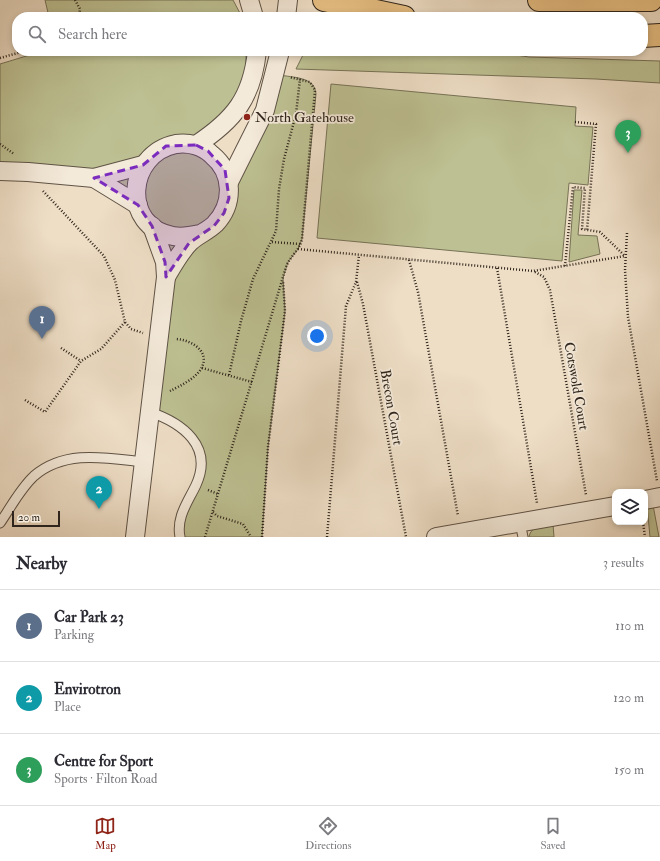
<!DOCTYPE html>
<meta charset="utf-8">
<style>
:root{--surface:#fff;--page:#f2f2f3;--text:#2b2b33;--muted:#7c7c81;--line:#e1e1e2;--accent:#8f2418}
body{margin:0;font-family:"IM FELL Double Pica",serif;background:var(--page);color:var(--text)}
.controls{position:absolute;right:12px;bottom:12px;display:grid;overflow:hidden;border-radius:8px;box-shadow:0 2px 6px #0003}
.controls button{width:36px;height:36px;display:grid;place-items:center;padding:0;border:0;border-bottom:1px solid var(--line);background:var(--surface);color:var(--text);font:20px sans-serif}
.scale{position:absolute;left:12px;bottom:10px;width:48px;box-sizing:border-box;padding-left:4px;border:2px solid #2f251c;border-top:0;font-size:11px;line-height:14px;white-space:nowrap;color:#2f251c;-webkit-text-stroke:3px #f4eada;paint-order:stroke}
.you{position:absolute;left:317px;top:336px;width:14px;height:14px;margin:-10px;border:3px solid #fff;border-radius:50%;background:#1a73e8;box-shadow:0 0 0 6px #1a73e833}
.badge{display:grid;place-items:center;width:26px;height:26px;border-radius:50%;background:var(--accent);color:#fff;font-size:13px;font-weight:700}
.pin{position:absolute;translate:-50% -33px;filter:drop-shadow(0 1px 2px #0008)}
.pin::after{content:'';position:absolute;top:21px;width:14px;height:12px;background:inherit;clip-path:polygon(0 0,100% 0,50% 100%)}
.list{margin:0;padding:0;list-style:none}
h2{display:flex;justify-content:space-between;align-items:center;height:52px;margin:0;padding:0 16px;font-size:17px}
h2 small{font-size:13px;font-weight:400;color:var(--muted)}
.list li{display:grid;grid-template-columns:26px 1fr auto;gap:12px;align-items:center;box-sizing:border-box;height:72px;padding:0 16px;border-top:1px solid var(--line)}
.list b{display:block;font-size:15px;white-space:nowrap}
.list p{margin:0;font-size:13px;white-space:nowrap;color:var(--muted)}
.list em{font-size:13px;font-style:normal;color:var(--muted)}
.icon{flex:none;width:22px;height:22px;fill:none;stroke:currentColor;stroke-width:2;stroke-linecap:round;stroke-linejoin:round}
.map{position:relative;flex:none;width:660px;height:537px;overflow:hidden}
.search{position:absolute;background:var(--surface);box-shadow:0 2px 6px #0003;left:12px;right:12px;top:12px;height:44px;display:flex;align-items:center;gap:10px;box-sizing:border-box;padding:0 14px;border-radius:16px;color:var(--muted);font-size:15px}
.sheet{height:268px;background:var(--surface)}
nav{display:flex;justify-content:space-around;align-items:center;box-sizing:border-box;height:56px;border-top:1px solid var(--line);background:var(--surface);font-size:11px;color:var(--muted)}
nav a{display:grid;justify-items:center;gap:2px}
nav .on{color:var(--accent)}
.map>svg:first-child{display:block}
</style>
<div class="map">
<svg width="660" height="537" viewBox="0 0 660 537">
<rect width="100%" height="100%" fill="#eedec6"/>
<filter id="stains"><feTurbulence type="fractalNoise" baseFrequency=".005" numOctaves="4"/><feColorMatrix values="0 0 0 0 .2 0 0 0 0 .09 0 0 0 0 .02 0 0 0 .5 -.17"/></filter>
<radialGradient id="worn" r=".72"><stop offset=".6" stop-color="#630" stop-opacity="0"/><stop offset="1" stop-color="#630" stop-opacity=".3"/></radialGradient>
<!-- green -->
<g fill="#bdc092" stroke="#767257">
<polygon points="45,0 233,0 242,17 49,17"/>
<path d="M43,51H246V66L251,83L196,145L225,170L275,74C289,78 315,75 316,94L302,239L298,249L288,262L283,278L285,311L268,447L262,537H180L179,532L199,478L196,444L150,412L166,277L152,226L94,178L0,171V64Z"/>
<polygon points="305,51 490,51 529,57 660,61 660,83 596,79 296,69"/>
<polygon points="331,84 576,107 575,126 593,127 588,185 569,183 562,261 317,238"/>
<polygon points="574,190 582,190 578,235 597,236 600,254 569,262"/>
<polygon points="647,505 653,505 659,537 650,537"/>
<path d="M553,524L554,537H529C531,525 543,526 553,524Z"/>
</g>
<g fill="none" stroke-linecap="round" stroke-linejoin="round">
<!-- lane casing -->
<g stroke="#5f5346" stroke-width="11">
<g id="lane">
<path d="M150,412C182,423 214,446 196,485C188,502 176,517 180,537"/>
<path d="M0,523C11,507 20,489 34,476C65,449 107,458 143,462"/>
<polyline points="520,523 523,537"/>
</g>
</g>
<!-- street casing -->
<g stroke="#5f5346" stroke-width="20">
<g id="street">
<polyline points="249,0 254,17"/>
<polyline points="286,17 288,0"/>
<path d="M196,145C234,120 252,98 257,51"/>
<polyline points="0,171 28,172 94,178 143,165"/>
<polyline points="94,178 138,205"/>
<polyline points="229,182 265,110 280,51"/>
<path d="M166,277C173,265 180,252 190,242C197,235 208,231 215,224C234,204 234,173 212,155C203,146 189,142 176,144C126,154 121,227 173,236C182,238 191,236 200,234"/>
<polyline points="645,500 660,497"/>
<polyline points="135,537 166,277 165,262 152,226"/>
<polyline points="436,537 615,506"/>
</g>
</g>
<!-- primary casing -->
<g stroke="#2f251c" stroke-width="24">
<g id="primary">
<polyline points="324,0 404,17"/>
<polyline points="539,0 651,0"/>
<polyline points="643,36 660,35"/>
</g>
</g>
<!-- path -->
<g stroke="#2f251c" stroke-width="2.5" stroke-dasharray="1 2" stroke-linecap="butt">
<polyline points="75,0 80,9 79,17"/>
<polyline points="511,51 594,51"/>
<polyline points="0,58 25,51"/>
<polyline points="575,122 596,124 587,230"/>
<polyline points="0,144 14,154"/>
<polyline points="43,191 104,256 115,280 125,322 131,329 143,333"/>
<polyline points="627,233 625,270 628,317 657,481"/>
<polyline points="272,242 300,244"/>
<polyline points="298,249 533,271 625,256"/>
<polyline points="409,260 418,292 458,516"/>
<polyline points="565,266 573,187 585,188 582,229 600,232 625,256"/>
<polyline points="497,268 537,503"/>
<polyline points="535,272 544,277 550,290 586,495"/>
<polyline points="357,282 363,304 406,537"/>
<polyline points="61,348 81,361"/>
<polyline points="202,368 252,382"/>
<polyline points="229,375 241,321 253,279 276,231 279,189 284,159 296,114 300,79"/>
<path d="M170,391C180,386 197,378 202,367C210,350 189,339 175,339"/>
<polyline points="25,400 45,412 81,361 101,349 125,322"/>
<polyline points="208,490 218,494"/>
<polyline points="213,512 217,516 243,524 251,537"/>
<polyline points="643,522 645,537"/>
<path d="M205,537L286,267C290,256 300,250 302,239L315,90L310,82L289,77"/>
<polyline points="262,537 268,447 285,311 283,281"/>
<polyline points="327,537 346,306 356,282 359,255"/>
</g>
<!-- lane -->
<use href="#lane" stroke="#f4eada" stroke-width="9"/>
<!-- street -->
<use href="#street" stroke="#f4eada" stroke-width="18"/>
<!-- primary -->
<use href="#primary" stroke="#e7bf83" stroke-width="22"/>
</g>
<!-- marked area -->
<path fill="#7b2cbf" fill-opacity="0.2" stroke="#7b2cbf" stroke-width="3" stroke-dasharray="8 5" stroke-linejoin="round" d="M196,145L208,151L225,170L229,198L224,213L214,226L189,243L166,277L165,262L152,226L138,205L94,178L143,165L166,146Z"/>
<!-- markers -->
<circle fill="#8f2418" stroke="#f4eada" stroke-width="1.5" cx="247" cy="117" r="4"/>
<g text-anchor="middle" stroke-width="3.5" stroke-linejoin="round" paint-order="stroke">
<!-- poi labels -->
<g font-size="14" fill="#2f251c" stroke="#f4eada" text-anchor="start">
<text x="255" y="122">North Gatehouse</text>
</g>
<!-- street labels -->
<g font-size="14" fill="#2f251c" stroke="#f4eada">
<text transform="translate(577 386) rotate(80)" y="5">Cotswold Court</text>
<text transform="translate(392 407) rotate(80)" y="5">Brecon Court</text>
</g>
</g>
<rect width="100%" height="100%" filter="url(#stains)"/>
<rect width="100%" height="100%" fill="url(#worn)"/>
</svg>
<div class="controls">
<button><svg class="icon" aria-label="layers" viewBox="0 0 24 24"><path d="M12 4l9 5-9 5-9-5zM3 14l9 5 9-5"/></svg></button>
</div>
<div class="scale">20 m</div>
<div class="you"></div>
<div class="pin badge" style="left:42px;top:339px;background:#5c6f8a">1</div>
<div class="pin badge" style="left:99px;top:509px;background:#0f9aa8">2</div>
<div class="pin badge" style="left:628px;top:153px;background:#2e9e5b">3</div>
<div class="search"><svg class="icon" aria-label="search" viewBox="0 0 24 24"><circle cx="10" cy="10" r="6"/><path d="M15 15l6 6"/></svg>Search here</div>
</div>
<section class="sheet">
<h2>Nearby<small>3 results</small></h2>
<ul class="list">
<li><span class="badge" style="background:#5c6f8a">1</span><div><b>Car Park 23</b><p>Parking</p></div><em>110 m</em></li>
<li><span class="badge" style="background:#0f9aa8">2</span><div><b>Envirotron</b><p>Place</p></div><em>120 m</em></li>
<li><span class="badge" style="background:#2e9e5b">3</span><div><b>Centre for Sport</b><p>Sports · Filton Road</p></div><em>150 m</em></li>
</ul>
</section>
<nav>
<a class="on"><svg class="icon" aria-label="map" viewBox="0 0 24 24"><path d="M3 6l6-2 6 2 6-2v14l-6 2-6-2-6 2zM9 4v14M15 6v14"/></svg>Map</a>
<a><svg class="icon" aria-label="directions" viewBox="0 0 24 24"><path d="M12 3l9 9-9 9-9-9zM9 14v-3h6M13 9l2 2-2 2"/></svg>Directions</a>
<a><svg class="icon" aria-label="saved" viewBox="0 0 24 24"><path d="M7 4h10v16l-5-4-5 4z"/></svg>Saved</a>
</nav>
